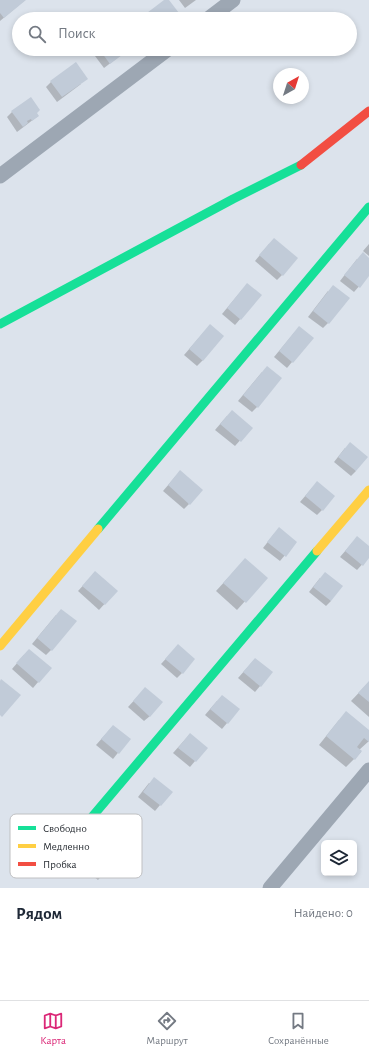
<!DOCTYPE html>
<html lang="ru">
<meta charset="utf-8">
<style>
:root{--surface:#fff;--page:#f2f2f3;--text:#1f2937;--muted:#747a83;--line:#e0e1e3;--accent:#db2777}
body{margin:0;font-family:"Alegreya Sans",sans-serif;background:var(--page);color:var(--text)}
.controls{position:absolute;right:12px;bottom:12px;display:grid;overflow:hidden;border-radius:6px;box-shadow:0 2px 6px #0003}
.controls button{width:36px;height:36px;display:grid;place-items:center;padding:0;border:0;border-bottom:1px solid var(--line);background:var(--surface);color:var(--text);font:20px sans-serif}
.compass{position:absolute;left:273px;top:68px;width:36px;height:36px;border-radius:50%;background:var(--surface);box-shadow:0 2px 6px #0003;rotate:39deg}
.list{margin:0;padding:0;list-style:none}
h2{display:flex;justify-content:space-between;align-items:center;height:52px;margin:0;padding:0 16px;font-size:17px}
h2 small{font-size:13px;font-weight:400;color:var(--muted)}
.icon{flex:none;width:22px;height:22px;fill:none;stroke:currentColor;stroke-width:2;stroke-linecap:round;stroke-linejoin:round}
.map{position:relative;flex:none;width:369px;height:888px;overflow:hidden}
.search{position:absolute;background:var(--surface);box-shadow:0 2px 6px #0003;left:12px;right:12px;top:12px;height:44px;display:flex;align-items:center;gap:10px;box-sizing:border-box;padding:0 14px;border-radius:22px;color:var(--muted);font-size:15px}
.sheet{height:112px;background:var(--surface)}
nav{display:flex;justify-content:space-around;align-items:center;box-sizing:border-box;height:56px;border-top:1px solid var(--line);background:var(--surface);font-size:11px;color:var(--muted)}
nav a{display:grid;justify-items:center;gap:2px}
nav .on{color:var(--accent)}
.map>svg:first-child{display:block}
</style>
<div class="map">
<svg width="369" height="888" viewBox="0 0 369 888">
<rect width="100%" height="100%" fill="#dce3ec"/>
<!-- shadow -->
<g fill="#0003">
<polygon points="0,0 25,0 0,21"/>
<polygon points="179,0 196,0 185,8"/>
<polygon points="95,49 129,49 104,68 92,52"/>
<polygon points="51,82 81,84 57,102 46,87"/>
<polygon points="12,112 36,113 38,116 17,132 7,117"/>
<polygon points="269,244 282,275 277,280 255,261"/>
<polygon points="369,244 369,256 363,251"/>
<polygon points="357,259 369,259 369,275 354,292 340,281"/>
<polygon points="242,290 261,295 235,325 222,314"/>
<polygon points="328,291 328,323 323,328 308,317"/>
<polygon points="205,331 203,360 197,366 184,355"/>
<polygon points="294,333 292,362 287,368 274,357"/>
<polygon points="262,372 257,407 252,412 238,401"/>
<polygon points="227,416 251,428 235,446 215,430"/>
<polygon points="345,448 356,471 351,476 334,462"/>
<polygon points="175,477 189,504 184,509 163,491"/>
<polygon points="312,488 322,510 317,515 300,502"/>
<polygon points="274,534 296,542 280,561 263,548"/>
<polygon points="352,543 369,548 369,557 357,570 340,557"/>
<polygon points="238,567 266,578 237,610 216,591"/>
<polygon points="90,578 116,591 99,610 78,591"/>
<polygon points="320,578 331,601 326,606 309,592"/>
<polygon points="56,615 51,650 46,655 32,644"/>
<polygon points="173,651 182,673 177,678 161,664"/>
<polygon points="24,655 50,668 33,688 12,669"/>
<polygon points="255,659 271,673 255,692 238,678"/>
<polygon points="369,682 369,717 351,701"/>
<polygon points="140,694 150,716 144,721 128,707"/>
<polygon points="217,701 238,710 222,729 205,715"/>
<polygon points="339,720 369,732 369,741 359,750 361,752 346,767 319,745"/>
<polygon points="113,726 129,739 113,759 96,745"/>
<polygon points="190,734 206,748 190,767 173,753"/>
<polygon points="149,783 171,792 155,811 138,797"/>
<polygon points="98,847 114,861 98,880 81,866"/>
</g>
<!-- building -->
<g fill="#c1cbd8">
<polygon points="0,0 26,0 4,18 0,13"/>
<polygon points="164,0 169,0 179,13 170,19 139,19"/>
<polygon points="99,49 130,49 110,64"/>
<polygon points="76,62 88,79 62,97 50,81"/>
<polygon points="31,97 40,110 37,113 39,116 32,121 31,119 27,121 28,123 23,127 11,111"/>
<polygon points="274,238 298,258 283,276 259,255"/>
<polygon points="363,252 369,258 369,276 360,288 344,275"/>
<polygon points="247,283 262,295 241,320 227,308"/>
<polygon points="333,285 350,298 329,324 313,311"/>
<polygon points="210,324 224,336 203,361 189,349"/>
<polygon points="299,326 314,338 293,363 279,351"/>
<polygon points="267,366 282,378 258,408 243,395"/>
<polygon points="232,410 253,428 241,442 220,424"/>
<polygon points="350,442 368,457 356,471 338,457"/>
<polygon points="180,470 203,490 190,505 168,485"/>
<polygon points="317,481 335,496 323,511 305,496"/>
<polygon points="279,527 297,542 286,557 267,542"/>
<polygon points="357,536 369,546 369,558 363,566 345,551"/>
<polygon points="245,558 268,578 246,603 223,583"/>
<polygon points="95,571 118,591 105,605 82,586"/>
<polygon points="325,572 343,586 331,601 313,587"/>
<polygon points="61,609 77,621 52,651 37,638"/>
<polygon points="178,644 195,659 183,674 165,659"/>
<polygon points="29,649 52,668 39,683 16,663"/>
<polygon points="255,658 273,672 261,687 243,672"/>
<polygon points="1,679 21,695 2,717 0,715 0,681"/>
<polygon points="369,681 369,702 358,693"/>
<polygon points="145,687 163,702 150,717 133,701"/>
<polygon points="222,695 240,709 228,724 210,709"/>
<polygon points="346,711 369,730 369,742 364,738 357,747 362,751 355,760 326,736"/>
<polygon points="113,725 131,739 119,754 101,739"/>
<polygon points="190,733 208,748 196,762 178,748"/>
<polygon points="154,777 173,792 161,806 143,792"/>
</g>
<g fill="none" stroke-linecap="round" stroke-linejoin="round">
<!-- street -->
<g stroke="#9da7b3" stroke-width="15">
<polyline points="208,19 233,0"/>
<polyline points="0,176 168,49"/>
<polyline points="270,888 369,770"/>
</g>
<!-- fast -->
<g stroke="#16e098" stroke-width="9">
<polyline points="0,324 233,199 301,165"/>
<polyline points="98,529 369,207"/>
<polyline points="53,863 317,551"/>
</g>
<!-- slow -->
<g stroke="#ffcf43" stroke-width="9">
<polyline points="317,551 369,490"/>
<polyline points="0,646 98,529"/>
</g>
<!-- jam -->
<polyline stroke="#f24e42" stroke-width="9" points="301,165 369,111"/>
</g>
<!-- legend -->
<rect x="10" y="814" width="132" height="64" rx="6" fill="#fff" stroke="#bfc0c2" stroke-width="1"/>
<rect x="18" y="826" width="18" height="4" fill="#16e098"/>
<rect x="18" y="844" width="18" height="4" fill="#ffcf43"/>
<rect x="18" y="862" width="18" height="4" fill="#f24e42"/>
<g font-size="11" fill="#292e34">
<text x="43" y="832">Свободно</text>
<text x="43" y="850">Медленно</text>
<text x="43" y="868">Пробка</text>
</g>
</svg>
<div class="controls">
<button><svg class="icon" aria-label="layers" viewBox="0 0 24 24"><path d="M12 4l9 5-9 5-9-5zM3 14l9 5 9-5"/></svg></button>
</div>
<svg class="compass" viewBox="-18 -18 36 36"><path d="M0-13l5 13h-10z" fill="#e53935"/><path d="M0 13l5-13h-10z" fill="#747a83"/></svg>
<div class="search"><svg class="icon" aria-label="search" viewBox="0 0 24 24"><circle cx="10" cy="10" r="6"/><path d="M15 15l6 6"/></svg>Поиск</div>
</div>
<section class="sheet">
<h2>Рядом<small>Найдено: 0</small></h2>
<ul class="list">
</ul>
</section>
<nav>
<a class="on"><svg class="icon" aria-label="map" viewBox="0 0 24 24"><path d="M3 6l6-2 6 2 6-2v14l-6 2-6-2-6 2zM9 4v14M15 6v14"/></svg>Карта</a>
<a><svg class="icon" aria-label="directions" viewBox="0 0 24 24"><path d="M12 3l9 9-9 9-9-9zM9 14v-3h6M13 9l2 2-2 2"/></svg>Маршрут</a>
<a><svg class="icon" aria-label="saved" viewBox="0 0 24 24"><path d="M7 4h10v16l-5-4-5 4z"/></svg>Сохранённые</a>
</nav>
